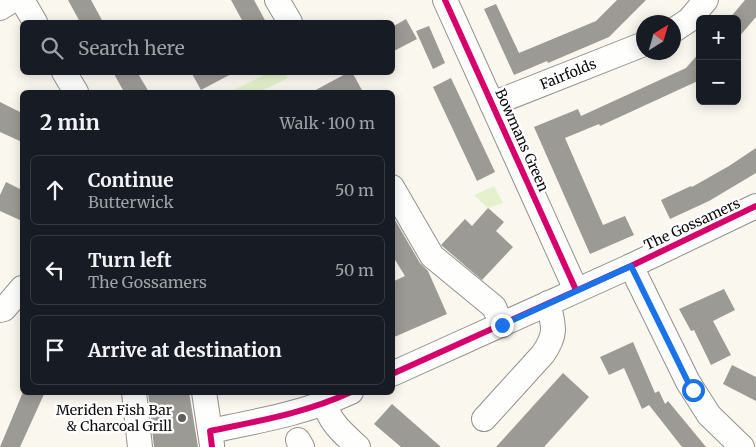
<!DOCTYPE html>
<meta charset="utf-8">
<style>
:root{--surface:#171b24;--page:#242831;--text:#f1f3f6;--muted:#9ea1a6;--line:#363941}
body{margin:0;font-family:Merriweather,serif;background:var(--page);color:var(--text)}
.controls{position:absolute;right:15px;top:15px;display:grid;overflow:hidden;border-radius:8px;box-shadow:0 2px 12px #0003}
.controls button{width:45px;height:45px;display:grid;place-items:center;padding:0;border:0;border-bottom:1px solid var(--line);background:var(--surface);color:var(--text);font:25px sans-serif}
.compass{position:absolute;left:636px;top:15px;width:45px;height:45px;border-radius:50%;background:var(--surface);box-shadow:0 2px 12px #0003;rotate:37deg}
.stop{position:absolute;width:15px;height:15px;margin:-11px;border:4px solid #1a73e8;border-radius:50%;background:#fff}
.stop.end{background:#1a73e8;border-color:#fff;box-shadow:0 1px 5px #0008}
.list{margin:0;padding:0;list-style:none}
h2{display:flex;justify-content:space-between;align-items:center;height:65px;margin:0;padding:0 20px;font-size:21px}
h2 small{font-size:16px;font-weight:400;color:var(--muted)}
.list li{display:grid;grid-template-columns:32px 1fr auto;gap:15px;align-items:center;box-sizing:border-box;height:70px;margin:0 10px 10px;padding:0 10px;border:1px solid var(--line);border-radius:8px}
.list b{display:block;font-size:19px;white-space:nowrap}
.list p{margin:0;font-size:16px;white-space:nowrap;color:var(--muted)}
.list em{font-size:16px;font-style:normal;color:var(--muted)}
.icon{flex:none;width:28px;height:28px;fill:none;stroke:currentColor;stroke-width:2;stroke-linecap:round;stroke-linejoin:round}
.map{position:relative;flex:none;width:756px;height:447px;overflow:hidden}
.search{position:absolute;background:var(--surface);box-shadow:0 2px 12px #0003;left:20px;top:20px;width:375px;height:55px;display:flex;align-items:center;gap:12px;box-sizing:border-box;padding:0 18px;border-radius:8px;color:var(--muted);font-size:19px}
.panel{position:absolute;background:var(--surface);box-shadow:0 2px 12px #0003;left:20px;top:90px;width:375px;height:305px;border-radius:8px}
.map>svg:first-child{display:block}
</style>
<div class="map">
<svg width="756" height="447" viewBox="0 0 756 447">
<rect width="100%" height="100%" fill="#faf7ef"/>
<!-- green -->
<g fill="#e5f1cd">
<polygon points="268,73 285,73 288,78 259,92 230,92"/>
<polygon points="494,186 503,203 488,208 474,195"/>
</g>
<!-- building -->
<g fill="#9c9a95">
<polygon points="68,0 91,0 103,22 80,22"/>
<polygon points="231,0 254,0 266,22 243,22"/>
<polygon points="617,0 646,0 609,37 548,63 547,61 514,75 484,9 496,4 519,53 596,21"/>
<polygon points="745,0 756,0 756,17 737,39 737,19 729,19"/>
<polygon points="406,19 417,39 392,52 392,27"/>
<polygon points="429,26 445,63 433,69 416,31"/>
<polygon points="700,52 700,80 600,126 599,124 565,138 603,225 625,216 634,235 590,254 534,127 578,109 581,116 686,68"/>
<polygon points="113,72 137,72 149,92 124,92"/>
<polygon points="191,72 235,72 201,90"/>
<polygon points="349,72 352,72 363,92 312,92"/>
<polygon points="451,78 495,172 477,181 433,87"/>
<polygon points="0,102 22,113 22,142 0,132"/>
<polygon points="756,148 756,173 709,201 670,219 661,200 691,186 692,187 729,166"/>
<polygon points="6,182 22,190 22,221 0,211 0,195"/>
<polygon points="488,208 504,222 496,231 513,247 482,280 441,245 465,219 472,226"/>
<polygon points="392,215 420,263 428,271 447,314 392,338 392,282 405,276 392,255"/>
<polygon points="724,289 735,310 713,321 731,355 711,365 694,330 691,331 679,309"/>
<polygon points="633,342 655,393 659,391 665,404 668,401 706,447 682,447 649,405 642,409 624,368 609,375 600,357"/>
<polygon points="732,365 756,377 756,401 723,384"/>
<polygon points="563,373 589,397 544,447 496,447"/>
<polygon points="23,392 45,392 20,447 0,447"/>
<polygon points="148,392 189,392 198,447 154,447"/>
<polygon points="392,404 441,447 401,447 374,424"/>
</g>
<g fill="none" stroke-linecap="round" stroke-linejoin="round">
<!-- minor casing -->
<g stroke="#93918e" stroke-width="26">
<g id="minor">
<polyline points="22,0 35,22"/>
<polyline points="277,0 290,22"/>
<polyline points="445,0 576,290"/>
<polyline points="0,8 13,0"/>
<polyline points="674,30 689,20 706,0"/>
<polyline points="64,72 76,92"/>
<polyline points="492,104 644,44"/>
<polyline points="392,187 432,256 494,307 502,325"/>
<polyline points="631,266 688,382 709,415 742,447"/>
<polyline points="0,310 4,309 22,288"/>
<polyline points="392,374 631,266 756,206"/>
<polyline points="134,392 140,447"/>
<polyline points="204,392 212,445"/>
<path d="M325,404C330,423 344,434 358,447"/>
<path d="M484,419L543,354C557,334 554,326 548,303"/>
<path d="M210,431C258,421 306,413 351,392"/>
<polyline points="298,440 302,447"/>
</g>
</g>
<!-- minor -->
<use href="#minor" stroke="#fefefd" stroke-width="24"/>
<!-- cycleway casing -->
<g stroke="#fff" stroke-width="9">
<g id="cycleway">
<polyline points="445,0 576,290"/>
<polyline points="392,374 631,266 756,206"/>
<path d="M212,447L210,431C258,421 306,413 351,392"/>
</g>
</g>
<!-- cycleway -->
<use href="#cycleway" stroke="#d6006c" stroke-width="6"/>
</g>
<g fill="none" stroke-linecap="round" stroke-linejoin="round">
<!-- route -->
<polyline stroke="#1a73e8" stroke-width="6" points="502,325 631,266 688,382 693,390"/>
</g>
<!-- markers -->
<circle fill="#5f5e5b" stroke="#fff" stroke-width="2" cx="182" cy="418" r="5"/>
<g text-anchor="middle" stroke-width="5" stroke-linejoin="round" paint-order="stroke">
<!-- street labels -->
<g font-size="14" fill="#0b0b0b" stroke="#fff">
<text transform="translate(568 74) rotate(-22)" y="5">Fairfolds</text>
<text transform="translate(522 140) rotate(66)" y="5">Bowmans Green</text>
<text transform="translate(692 224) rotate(-25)" y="5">The Gossamers</text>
</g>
<!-- poi labels -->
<g font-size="14" fill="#0b0b0b" stroke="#fff" text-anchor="end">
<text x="172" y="415">Meriden Fish Bar<tspan x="172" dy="16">&amp; Charcoal Grill</tspan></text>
</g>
</g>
</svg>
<div class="controls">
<button>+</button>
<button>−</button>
</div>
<svg class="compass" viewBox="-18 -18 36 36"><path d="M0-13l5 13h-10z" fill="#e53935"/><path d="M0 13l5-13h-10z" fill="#9ea1a6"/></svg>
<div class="stop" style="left:693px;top:390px"></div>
<div class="stop end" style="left:502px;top:325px"></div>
<div class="search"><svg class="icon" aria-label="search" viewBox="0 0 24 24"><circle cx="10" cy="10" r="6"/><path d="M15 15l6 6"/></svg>Search here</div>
<section class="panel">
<h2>2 min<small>Walk · 100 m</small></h2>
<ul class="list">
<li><svg class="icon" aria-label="ahead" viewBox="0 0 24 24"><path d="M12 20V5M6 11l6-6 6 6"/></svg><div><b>Continue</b><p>Butterwick</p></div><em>50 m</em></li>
<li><svg class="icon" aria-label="left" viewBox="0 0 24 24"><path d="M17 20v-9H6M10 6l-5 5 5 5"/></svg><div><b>Turn left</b><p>The Gossamers</p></div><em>50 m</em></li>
<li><svg class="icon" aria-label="arrive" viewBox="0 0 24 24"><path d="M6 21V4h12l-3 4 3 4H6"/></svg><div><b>Arrive at destination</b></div></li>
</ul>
</section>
</div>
